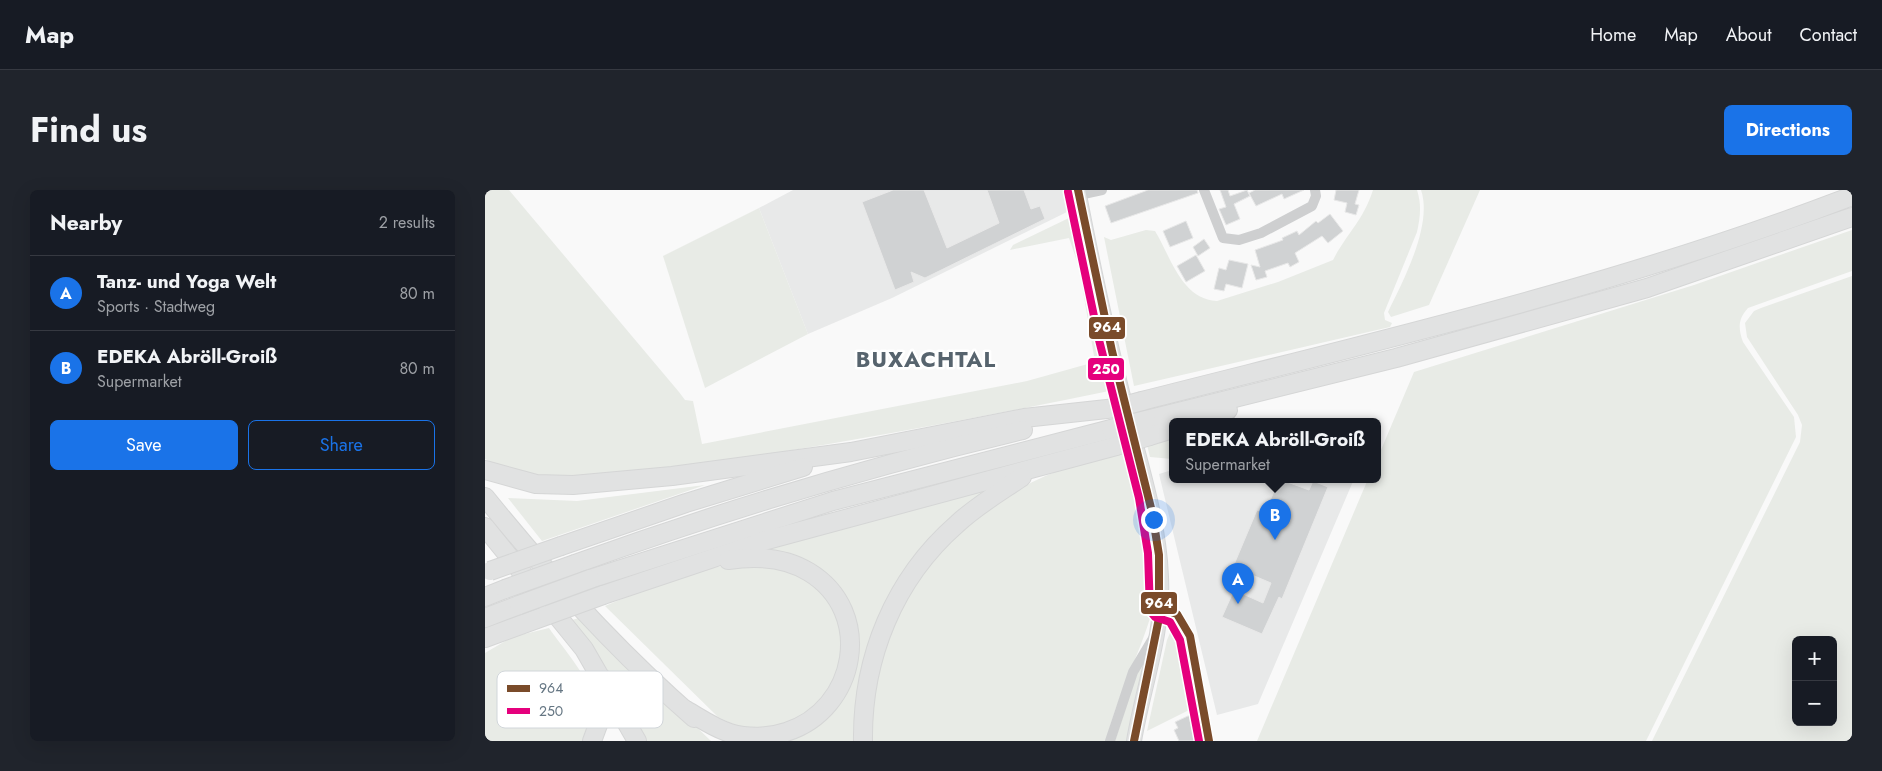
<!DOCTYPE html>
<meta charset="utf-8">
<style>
:root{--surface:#171b24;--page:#20242c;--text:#f1f3f6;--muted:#9ea1a6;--line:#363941;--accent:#1a73e8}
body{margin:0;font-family:Jost,sans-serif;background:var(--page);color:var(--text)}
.controls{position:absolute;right:15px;bottom:15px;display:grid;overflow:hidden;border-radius:8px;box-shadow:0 5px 20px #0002}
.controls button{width:45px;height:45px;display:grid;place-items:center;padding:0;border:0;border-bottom:1px solid var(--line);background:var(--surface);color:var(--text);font:25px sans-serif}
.you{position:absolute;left:668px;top:329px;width:18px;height:18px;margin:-12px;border:4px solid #fff;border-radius:50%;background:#1a73e8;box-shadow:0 0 0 8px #1a73e833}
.badge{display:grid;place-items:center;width:32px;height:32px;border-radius:50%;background:var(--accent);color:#fff;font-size:16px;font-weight:700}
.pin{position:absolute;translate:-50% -41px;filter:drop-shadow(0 1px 2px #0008)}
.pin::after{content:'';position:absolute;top:26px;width:18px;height:15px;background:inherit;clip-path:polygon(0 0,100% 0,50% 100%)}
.popup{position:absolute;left:684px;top:228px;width:212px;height:65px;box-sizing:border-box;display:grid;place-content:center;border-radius:8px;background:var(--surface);filter:drop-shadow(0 1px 4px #0005);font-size:16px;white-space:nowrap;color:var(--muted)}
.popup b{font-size:19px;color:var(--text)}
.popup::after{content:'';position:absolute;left:50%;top:100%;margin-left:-10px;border:10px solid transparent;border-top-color:var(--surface)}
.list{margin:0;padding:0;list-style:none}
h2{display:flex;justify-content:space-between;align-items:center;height:65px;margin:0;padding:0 20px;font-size:21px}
h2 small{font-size:16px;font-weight:400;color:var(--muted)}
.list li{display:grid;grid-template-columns:32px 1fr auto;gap:15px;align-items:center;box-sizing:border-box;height:75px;padding:0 20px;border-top:1px solid var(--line)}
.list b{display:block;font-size:19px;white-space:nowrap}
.list p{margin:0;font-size:16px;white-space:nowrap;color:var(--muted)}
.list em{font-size:16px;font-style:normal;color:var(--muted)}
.actions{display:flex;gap:10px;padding:15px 20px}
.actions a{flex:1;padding:11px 0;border:1px solid var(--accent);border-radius:8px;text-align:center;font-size:18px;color:var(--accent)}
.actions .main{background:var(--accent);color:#fff}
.map{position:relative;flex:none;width:1367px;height:551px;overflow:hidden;border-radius:8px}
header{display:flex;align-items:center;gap:30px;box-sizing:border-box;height:70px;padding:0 25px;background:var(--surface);border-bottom:1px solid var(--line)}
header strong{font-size:24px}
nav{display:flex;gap:28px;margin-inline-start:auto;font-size:18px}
.intro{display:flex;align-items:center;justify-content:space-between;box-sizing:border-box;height:120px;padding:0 30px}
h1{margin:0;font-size:35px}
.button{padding:12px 22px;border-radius:8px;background:var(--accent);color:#fff;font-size:18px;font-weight:700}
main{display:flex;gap:30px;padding:0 30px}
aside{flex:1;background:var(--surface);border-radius:8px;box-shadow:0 5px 20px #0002}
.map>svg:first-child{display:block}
</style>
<header>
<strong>Map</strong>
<nav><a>Home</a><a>Map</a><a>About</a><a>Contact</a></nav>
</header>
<div class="intro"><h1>Find us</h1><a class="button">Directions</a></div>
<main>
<aside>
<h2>Nearby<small>2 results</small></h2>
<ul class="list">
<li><span class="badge">A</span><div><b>Tanz- und Yoga Welt</b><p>Sports · Stadtweg</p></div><em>80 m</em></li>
<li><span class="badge">B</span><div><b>EDEKA Abröll-Groiß</b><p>Supermarket</p></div><em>80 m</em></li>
</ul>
<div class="actions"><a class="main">Save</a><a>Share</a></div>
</aside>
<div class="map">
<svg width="1367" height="551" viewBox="0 0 1367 551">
<rect width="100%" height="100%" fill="#f9f9f9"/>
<!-- built -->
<g fill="#e8e9e9">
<polygon points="308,0 588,0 589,5 587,16 582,22 407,108 323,144 274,18"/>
<polygon points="687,280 688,289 869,289 773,514 732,525 674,284"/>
</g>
<!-- green -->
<g fill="#e8ebe6" fill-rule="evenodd">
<path d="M0,0H24L194,202L200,210L208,211L217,254L542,191L610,172L594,77L584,48L525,60L528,55L586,27L591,30L621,181L629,200C508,225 386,248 264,267C197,277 126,289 57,286C37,285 18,278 0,269Z"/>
<path d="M888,0H932C937,15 935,28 932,42L899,123L900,130L907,133L905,137L649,196L619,47L626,50L661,40L670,41C686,67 696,109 732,111L793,92L848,70C862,43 878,31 888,0Z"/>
<path d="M936,0H995L944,115L906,127L903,122C918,91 948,35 936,0Z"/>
<polygon points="274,18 323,144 220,198 178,66"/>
<path d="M1367,40V81L1263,118C1253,129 1253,138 1258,152L1309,227L1311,247L1161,551H772L883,289H892L893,267L929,182L1209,95Z"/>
<path d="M1367,86V551H1167L1315,252L1317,235L1313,225L1262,147L1260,133L1269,121L1276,118ZM1311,450H1348V532H1311Z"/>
<polygon points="687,248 687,269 665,267 662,255"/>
<path d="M644,257C655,301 680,379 667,422C654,466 632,506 621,551H385C382,445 442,349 534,299C568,280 607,269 644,257Z"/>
<polygon points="512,294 419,386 372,551 296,551 315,545 332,537 353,514 366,422 281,358"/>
<polygon points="220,295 57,351 23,308 92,311"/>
<path d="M281,374L318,385L346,411L359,448L354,486L335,516L292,539H257L233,527L120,416C158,400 198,382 238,376C252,374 267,375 281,374Z"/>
<polygon points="97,427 226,551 160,551 121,478 87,430"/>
<polygon points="691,429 700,444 714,515 662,541 682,450"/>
<path d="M64,438C78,459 111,493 108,520C107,530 103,541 100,551H0V463L27,447Z"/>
<polygon points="660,466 642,551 630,551 648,494"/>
</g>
<!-- building -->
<g fill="#d0d2d3" stroke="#e8e8e8">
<polygon points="408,0 439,0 462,58 514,33 502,0 539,0 546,19 555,16 560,29 440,88 426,82 429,92 410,100 377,12"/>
<polygon points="663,0 712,0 713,3 626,33 620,16"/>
<polygon points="735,0 743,0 745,6 762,0 765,6 749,14 755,29 741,35 734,19 741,17"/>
<polygon points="770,0 819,0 799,9 797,4 771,16 764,3"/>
<polygon points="851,0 874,0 870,14 874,15 871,25 860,22 862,13 849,10"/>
<polygon points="845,24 858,41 843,53 837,46 810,63 814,72 805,77 803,73 780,81 782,87 771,90 766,75 775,77 770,60 798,50 797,48 812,41 814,45 831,31 833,33"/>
<polygon points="701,31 708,48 685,57 678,41"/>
<polygon points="719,49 725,58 713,66 708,57"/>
<polygon points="711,65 720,81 701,92 692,76"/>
<polygon points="744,70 763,74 757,98 741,94 739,101 729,99 734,78 741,80"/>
<polygon points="794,289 824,300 828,291 843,297 797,409 794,407 777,444 737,427 749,400 778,413 786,393 748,377 772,320 780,323"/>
<polygon points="705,525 716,551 694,551 689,540 693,538 690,532"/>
</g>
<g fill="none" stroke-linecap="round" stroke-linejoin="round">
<!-- secondary casing -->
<g stroke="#d5d6d7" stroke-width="16">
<path id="secondary" d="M593,0C607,72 622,143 640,214C654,270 674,329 676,387C679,442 658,497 649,551"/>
</g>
<!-- highway casing -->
<g stroke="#d5d6d6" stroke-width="20">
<g id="highway">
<path d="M657,211C896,150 1136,95 1367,6"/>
<polyline points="661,230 911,168 1162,98 1367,27"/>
<polyline points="710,231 743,220"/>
<polyline points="665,246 688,239"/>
<polyline points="0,280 51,294 88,295 187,286 366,262 539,228 631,218"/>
<path d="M0,307C63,385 133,462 209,528"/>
<polyline points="0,337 99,459 152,551"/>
<polyline points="76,356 201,313 318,277"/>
<path d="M90,374C237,321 386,276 538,240"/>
<polyline points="105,389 348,311 626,239"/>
<polyline points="118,405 282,350 631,256"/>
<polyline points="0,407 20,399"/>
<polyline points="0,428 34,415"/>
<polyline points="0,448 63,425"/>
<path d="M201,520C215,528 229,538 245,543C262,548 284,548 301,542C372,520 390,422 324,382C300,367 270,366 243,370"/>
<polyline points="107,551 114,532 118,489"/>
<path d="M378,551C377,468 409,389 472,334C491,316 515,302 537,287"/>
</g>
</g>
<!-- street -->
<g stroke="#cecfd0" stroke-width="10">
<polyline points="719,0 738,48 754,50 776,43 827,16 831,6 830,0"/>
<polyline points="594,5 617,0"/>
<polyline points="675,418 692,424 705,446 724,551"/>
<polyline points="625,551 648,482 670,445"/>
</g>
<!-- secondary -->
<use href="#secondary" stroke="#e1e2e2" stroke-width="14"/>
<!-- highway -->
<use href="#highway" stroke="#e1e2e2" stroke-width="18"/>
<!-- highway-bridge casing -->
<g stroke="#d5d6d6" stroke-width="20" stroke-linecap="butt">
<g id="highway-bridge">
<polyline points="631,218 657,211"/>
<polyline points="626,239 661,230"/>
<polyline points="631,256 665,246"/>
<polyline points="5,381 76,356"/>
<polyline points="20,399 90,374"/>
<polyline points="34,415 105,389"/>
<polyline points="63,425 118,405"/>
</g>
</g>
<!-- highway-bridge -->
<use href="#highway-bridge" stroke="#e1e2e2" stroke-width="18"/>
<!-- bus-1 casing -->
<g stroke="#fff" stroke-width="11">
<g id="bus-1">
<polyline points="593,0 627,161 667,322 674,365 674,428 649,551"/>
<polyline points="675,418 692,424 705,446 724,551"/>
</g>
</g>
<!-- bus-2 casing -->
<g stroke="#fff" stroke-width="11">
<polyline id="bus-2" points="583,2 614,150 654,308 663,363 665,421 670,427 685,432 695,450 714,551"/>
</g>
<!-- bus-1 -->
<use href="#bus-1" stroke="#7a4b2a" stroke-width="8"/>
<!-- bus-2 -->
<use href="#bus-2" stroke="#e5007d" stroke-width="8"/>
</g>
<g text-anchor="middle" stroke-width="5" stroke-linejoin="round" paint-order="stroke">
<!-- district labels -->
<g font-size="22" font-weight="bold" letter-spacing="1" fill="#57646e" stroke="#fff">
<text x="441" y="177">BUXACHTAL</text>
</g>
</g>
<!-- legend -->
<rect x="12" y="481" width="166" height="57" rx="8" fill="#fff" stroke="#d1d6da" stroke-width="1"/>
<rect x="22" y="495" width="23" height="7" fill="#7a4b2a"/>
<rect x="22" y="518" width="23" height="6" fill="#e5007d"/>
<g font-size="14" fill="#657683">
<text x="54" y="503">964</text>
<text x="54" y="526">250</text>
</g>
<g stroke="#fff" stroke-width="2">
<rect x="603" y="126" width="38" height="24" rx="5" fill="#7a4b2a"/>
<rect x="602" y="167" width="38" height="24" rx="5" fill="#e5007d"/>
<rect x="655" y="401" width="38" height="24" rx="5" fill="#7a4b2a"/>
</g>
<g font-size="14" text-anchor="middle" font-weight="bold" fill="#fff">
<text x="622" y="142">964</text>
<text x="621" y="184">250</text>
<text x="674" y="418">964</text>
</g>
</svg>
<div class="controls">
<button>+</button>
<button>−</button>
</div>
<div class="you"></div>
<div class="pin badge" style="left:753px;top:414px">A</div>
<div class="pin badge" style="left:790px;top:350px">B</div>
<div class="popup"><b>EDEKA Abröll-Groiß</b>Supermarket</div>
</div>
</main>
